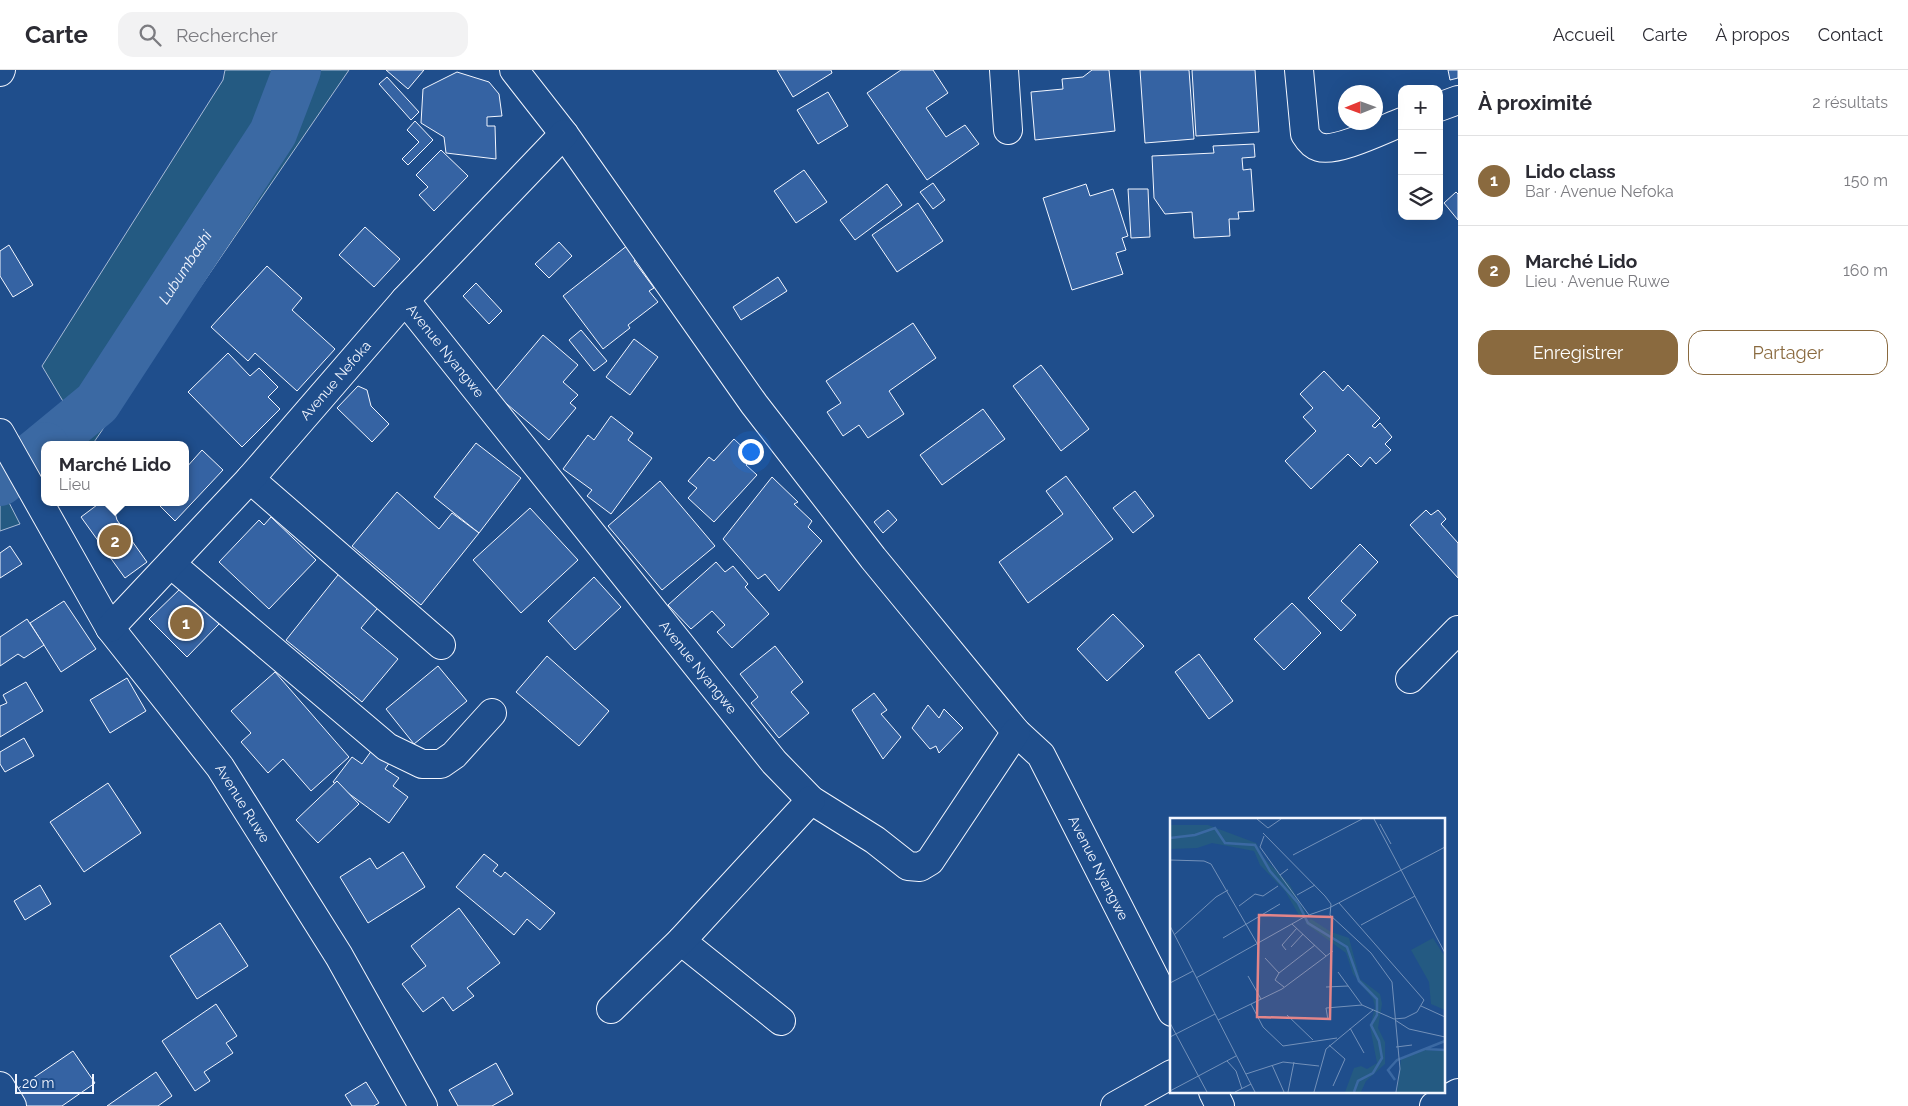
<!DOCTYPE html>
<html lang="fr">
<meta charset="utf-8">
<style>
:root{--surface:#fff;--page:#f2f2f3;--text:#2b2b33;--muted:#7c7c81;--line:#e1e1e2;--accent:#8a6a3f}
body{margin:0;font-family:Raleway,sans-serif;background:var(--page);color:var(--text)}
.controls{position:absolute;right:15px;top:15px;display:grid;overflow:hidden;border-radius:10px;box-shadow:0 5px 20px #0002}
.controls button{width:45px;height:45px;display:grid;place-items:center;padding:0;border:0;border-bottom:1px solid var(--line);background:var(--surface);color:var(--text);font:25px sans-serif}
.compass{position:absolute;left:1338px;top:15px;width:45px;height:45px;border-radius:50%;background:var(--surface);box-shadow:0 5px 20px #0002;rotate:269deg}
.scale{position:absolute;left:15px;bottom:12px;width:79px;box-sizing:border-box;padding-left:5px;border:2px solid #f2f6ff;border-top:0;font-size:14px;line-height:18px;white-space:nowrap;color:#f2f6ff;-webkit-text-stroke:4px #1f4e8c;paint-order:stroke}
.you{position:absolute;left:750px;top:381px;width:18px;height:18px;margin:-12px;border:4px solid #fff;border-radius:50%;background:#1a73e8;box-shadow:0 0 0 8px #1a73e833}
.badge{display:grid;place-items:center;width:32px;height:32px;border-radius:50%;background:var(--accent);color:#fff;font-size:16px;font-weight:700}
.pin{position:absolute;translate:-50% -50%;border:2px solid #fff;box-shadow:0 1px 5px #0006}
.popup{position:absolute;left:41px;top:371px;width:148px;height:65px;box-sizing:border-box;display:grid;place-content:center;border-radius:10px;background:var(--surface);filter:drop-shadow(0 1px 4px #0005);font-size:16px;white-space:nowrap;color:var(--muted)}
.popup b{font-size:19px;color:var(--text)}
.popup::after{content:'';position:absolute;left:50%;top:100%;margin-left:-10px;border:10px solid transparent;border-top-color:var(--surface)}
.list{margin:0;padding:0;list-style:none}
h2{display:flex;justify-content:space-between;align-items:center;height:65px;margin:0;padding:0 20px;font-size:21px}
h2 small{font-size:16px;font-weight:400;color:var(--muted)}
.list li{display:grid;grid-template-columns:32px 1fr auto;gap:15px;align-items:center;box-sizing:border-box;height:90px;padding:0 20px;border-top:1px solid var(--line)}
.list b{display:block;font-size:19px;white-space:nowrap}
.list p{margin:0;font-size:16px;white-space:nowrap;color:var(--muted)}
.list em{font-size:16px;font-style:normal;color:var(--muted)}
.actions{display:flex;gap:10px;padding:15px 20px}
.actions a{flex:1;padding:11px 0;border:1px solid var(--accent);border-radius:15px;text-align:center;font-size:18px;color:var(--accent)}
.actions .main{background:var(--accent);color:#fff}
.icon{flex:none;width:28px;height:28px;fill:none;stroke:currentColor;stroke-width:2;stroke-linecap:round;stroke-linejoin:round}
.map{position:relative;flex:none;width:1458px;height:1036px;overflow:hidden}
header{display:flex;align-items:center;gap:30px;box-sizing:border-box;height:70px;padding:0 25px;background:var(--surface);border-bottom:1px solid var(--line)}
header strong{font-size:24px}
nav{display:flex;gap:28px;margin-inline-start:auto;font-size:18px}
.search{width:350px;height:45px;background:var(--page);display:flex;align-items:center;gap:12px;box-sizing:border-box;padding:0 18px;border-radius:15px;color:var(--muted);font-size:19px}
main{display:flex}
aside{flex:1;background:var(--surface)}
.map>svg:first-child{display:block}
</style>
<header>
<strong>Carte</strong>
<div class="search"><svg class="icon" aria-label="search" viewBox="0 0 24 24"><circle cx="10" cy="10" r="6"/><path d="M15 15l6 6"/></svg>Rechercher</div>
<nav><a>Accueil</a><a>Carte</a><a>À propos</a><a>Contact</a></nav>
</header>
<main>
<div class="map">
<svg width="1458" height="1036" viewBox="0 0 1458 1036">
<rect width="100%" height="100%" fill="#1f4e8c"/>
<!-- green -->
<g fill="#245a82" stroke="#a8bbd7">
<polygon points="225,0 349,0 92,375 89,375 42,296 223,10"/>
<polygon points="0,415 20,454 0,461"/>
</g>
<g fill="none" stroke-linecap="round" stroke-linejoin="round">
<!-- river -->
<g stroke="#3b69a3" stroke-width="48">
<path id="s1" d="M46,375L97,333L273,63L297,0"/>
<polyline points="0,412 45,376"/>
</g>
</g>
<!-- building -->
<g fill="#3563a3" stroke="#f2f6ff">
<polygon points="386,0 424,0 408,19"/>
<polygon points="777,0 831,0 832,3 793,27"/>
<polygon points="901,0 933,0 948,23 926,38 946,67 965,55 979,74 927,110 867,23"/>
<polygon points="1092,0 1109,0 1115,61 1035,70 1031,22 1063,19 1062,9 1083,7"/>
<polygon points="1140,0 1189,0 1194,69 1145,73"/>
<polygon points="1192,0 1255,0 1259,62 1196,66"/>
<polygon points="1448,0 1458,0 1458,8 1450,10"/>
<polygon points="457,2 489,12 499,24 502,46 487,47 487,56 495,56 496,89 446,83 444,67 421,53 423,19"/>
<polygon points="387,7 419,42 411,50 379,14"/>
<polygon points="828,22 848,56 818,74 797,40"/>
<polygon points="415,51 433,70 408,95 402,89 419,72 407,60"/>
<polygon points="1254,74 1255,87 1242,88 1243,100 1251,99 1254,141 1238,142 1239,149 1229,149 1230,166 1194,168 1192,142 1165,144 1154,128 1152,86 1214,83 1213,76"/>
<polygon points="441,80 468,106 434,141 419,125 428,117 416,105"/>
<polygon points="804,100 827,132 796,153 774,121"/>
<polygon points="933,113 945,130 933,139 920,122"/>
<polygon points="887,114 902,135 855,170 840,150"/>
<polygon points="1086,114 1090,126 1113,119 1128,166 1122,168 1126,180 1116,183 1123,204 1072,220 1043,128"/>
<polygon points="1128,119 1148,119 1150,167 1131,168"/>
<polygon points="1456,122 1458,124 1458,150 1444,133"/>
<polygon points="918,133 943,171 897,202 872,165"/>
<polygon points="365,157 400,189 374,217 339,185"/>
<polygon points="559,172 572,186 549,208 535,194"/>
<polygon points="9,175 33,215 13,227 0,206 0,181"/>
<polygon points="628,175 638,188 634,191 654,218 649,221 658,232 628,255 630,258 603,279 563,226"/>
<polygon points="267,196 302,228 292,240 335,279 297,321 255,283 248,291 211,257"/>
<polygon points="778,207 787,221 741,250 733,237"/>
<polygon points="476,213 502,241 489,254 463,226"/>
<polygon points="913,253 936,288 889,321 904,344 868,368 859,355 843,366 827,342 841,333 826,311"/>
<polygon points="581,260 607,291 594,301 569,270"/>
<polygon points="543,265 578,295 563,312 578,325 570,333 576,338 549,370 494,323"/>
<polygon points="634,269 658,287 630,325 606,307"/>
<polygon points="228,283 250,306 259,298 278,317 268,327 280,339 242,377 188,322"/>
<polygon points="1041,295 1089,359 1061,381 1013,316"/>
<polygon points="1324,301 1343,321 1348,315 1380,348 1372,356 1375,358 1380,353 1392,367 1385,374 1391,380 1376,394 1370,387 1361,397 1348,384 1311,419 1285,391 1316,361 1303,347 1313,338 1300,324"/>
<polygon points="358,316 367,320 371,336 389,354 372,372 337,338"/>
<polygon points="983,339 1005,369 942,415 920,385"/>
<polygon points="611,346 633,363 628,370 652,388 611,444 587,426 592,420 563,399 588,365 594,370"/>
<polygon points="734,369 753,387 746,395 757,405 714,452 688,428 697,418 688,411 709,387 714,391"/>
<polygon points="476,373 521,408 479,463 434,427"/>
<polygon points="202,380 223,400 175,451 156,432 185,432 185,399"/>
<polygon points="1066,406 1113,469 1028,533 999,492 1063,444 1046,421"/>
<polygon points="772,407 798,432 794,434 812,451 808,457 822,471 779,521 765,504 758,509 723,469"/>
<polygon points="660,411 715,476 662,520 608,456"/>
<polygon points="1135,421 1154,446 1133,463 1113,438"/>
<polygon points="397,422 439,459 452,443 479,463 421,535 352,476"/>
<polygon points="101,432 112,432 117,450 147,492 125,508 81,447"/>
<polygon points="530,438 578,490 521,543 473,490"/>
<polygon points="888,440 897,450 883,463 874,452"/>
<polygon points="1426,440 1431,445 1438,440 1446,449 1441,454 1458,473 1458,508 1410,455"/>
<polygon points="271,447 316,490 269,539 219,492 259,450 264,455"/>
<polygon points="1360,474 1378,492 1341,531 1356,545 1341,561 1308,528"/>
<polygon points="10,476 22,494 0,508 0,483"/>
<polygon points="716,492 725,502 733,496 748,514 745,517 769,544 732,578 717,562 725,555 712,541 691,559 668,535"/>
<polygon points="342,500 382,533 361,558 398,589 362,632 286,570"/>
<polygon points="594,507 621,537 575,580 548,551"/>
<polygon points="182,517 219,554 187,587 149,549"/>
<polygon points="64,531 96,579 61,602 30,553"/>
<polygon points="1292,533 1321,563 1284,600 1254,569"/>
<polygon points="1113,544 1144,576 1107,611 1077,579"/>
<polygon points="27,549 44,575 24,588 18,584 0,596 0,567"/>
<polygon points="775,576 803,612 791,622 809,643 779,668 751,633 758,627 740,604"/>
<polygon points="1199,584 1233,631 1209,649 1175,602"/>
<polygon points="547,586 609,641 579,676 516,622"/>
<polygon points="438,596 467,631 414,674 386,639"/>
<polygon points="275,602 349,687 311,721 283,689 268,703 241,672 251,663 231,641"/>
<polygon points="127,608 146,641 110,663 90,630"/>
<polygon points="26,612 43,641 0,667 0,636 7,633 3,625"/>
<polygon points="874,623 887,640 881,644 901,667 883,689 852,640"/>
<polygon points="928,635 939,648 944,639 963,658 939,683 936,676 930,679 912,658"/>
<polygon points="24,668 34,686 5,702 0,694 0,682"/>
<polygon points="372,680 390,692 385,699 399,708 393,716 408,727 389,753 333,712 352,687 362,694"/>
<polygon points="337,711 359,734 318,773 296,750"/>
<polygon points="108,713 141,763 84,802 50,752"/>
<polygon points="403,782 425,817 368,853 340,807 370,788 377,799"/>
<polygon points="484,784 498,795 493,801 501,807 505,802 555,843 540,860 527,849 514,865 456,817"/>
<polygon points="40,815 51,834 25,850 14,831"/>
<polygon points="459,838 500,893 467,918 474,926 453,941 443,927 423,942 402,914 426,896 411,876"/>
<polygon points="220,853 248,896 197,929 170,886"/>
<polygon points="216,934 237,966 226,973 233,983 204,1002 210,1011 195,1021 162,971"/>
<polygon points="73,981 95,1013 62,1036 24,1036 14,1021"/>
<polygon points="496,993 513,1024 492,1036 458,1036 449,1020"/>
<polygon points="156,1002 172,1026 158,1036 107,1036"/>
<polygon points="366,1012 379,1033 374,1036 352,1036 345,1025"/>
</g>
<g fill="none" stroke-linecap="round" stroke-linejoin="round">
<!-- minor casing -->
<g stroke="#f2f6ff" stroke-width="30">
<g id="minor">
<path id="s2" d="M514,0L564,64L754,334L873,488L1016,662L1041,685L1172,942"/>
<polyline points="1004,0 1008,60"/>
<path d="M1299,0L1305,64C1308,69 1312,75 1319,77C1336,83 1384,59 1402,52"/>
<polyline points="0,2 1,0"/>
<polyline points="1439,37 1458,30"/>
<path id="s3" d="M405,230L774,692L811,730L875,770L908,796L920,797L930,791L1016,662"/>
<path id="s4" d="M0,363L110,558L220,697L339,886L423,1036"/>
<polyline points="250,409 441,575"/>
<polyline points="171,494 387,677 422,694 441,694 454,685 492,643"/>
<path id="s5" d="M110,558L250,409L405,230L564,64"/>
<polyline points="1410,609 1458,560"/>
<polyline points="681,871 781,951"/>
<polyline points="611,939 681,871 811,730"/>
<polyline points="0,1016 12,1036"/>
<polyline points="1213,1022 1220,1036"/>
<polyline points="1115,1036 1172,1004"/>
<polyline points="1434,1036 1458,1023"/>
</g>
</g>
<!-- minor -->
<use href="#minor" stroke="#1f4e8c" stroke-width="28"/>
</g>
<g text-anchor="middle" stroke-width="4" stroke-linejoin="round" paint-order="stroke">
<!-- street labels -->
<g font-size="14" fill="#f2f6ff" stroke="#1f4e8c">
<text dy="5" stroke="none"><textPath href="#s3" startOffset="65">Avenue Nyangwe</textPath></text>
<text dy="5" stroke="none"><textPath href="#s5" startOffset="335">Avenue Nefoka</textPath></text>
<text dy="5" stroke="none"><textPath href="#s3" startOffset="470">Avenue Nyangwe</textPath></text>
<text dy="5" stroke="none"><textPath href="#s4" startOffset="444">Avenue Ruwe</textPath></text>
<text dy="5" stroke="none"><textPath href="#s2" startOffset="992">Avenue Nyangwe</textPath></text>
</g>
<!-- water labels -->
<g font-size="15" font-style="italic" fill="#f2f6ff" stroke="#1f4e8c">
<text dy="5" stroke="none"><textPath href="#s1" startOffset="228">Lubumbashi</textPath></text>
</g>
</g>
<!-- overview -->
<g transform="translate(1170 748)">
<rect width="275" height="275" fill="#1f4e8c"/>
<path d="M0,7H38L86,25L94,40L120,67L136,96L130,99L115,73L90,47L84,33L42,25L27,30L0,31ZM141,101L161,114L179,120L190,161L210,176L212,186L208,210L215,224V246L196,263L191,274H175L184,250L191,248L197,251L207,245L200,209L205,189L203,181L183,156L176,135L135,105ZM263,120L275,139V192L261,186L259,164L241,132ZM255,232L275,233V274H227L231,241Z" fill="#245a82"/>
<path fill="none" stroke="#3b69a3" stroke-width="2.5" d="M0,20L25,17L45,10L55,25L85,27L100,53L128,85L138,105L177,129L189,163L207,181V197L201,207L209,223L212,240L203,255L188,263L184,274M256,231L275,232M225,262L218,252L227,242L275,223"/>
<path fill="none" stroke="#7391ba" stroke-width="1" d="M87,1L98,10L111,1M204,1L275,135M210,6L221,26M93,15L155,78L161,86L160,97L201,135L222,164L230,251L226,274M94,18L90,29L110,57M123,37L192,1M0,42L34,43L41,46L88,127M118,51L110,57L139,97M127,77L145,67M69,88L85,76L93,78L108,68M122,106L156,138M191,107L245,78M0,108L85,274M4,117L46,79L58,72M53,120L110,86M121,129L133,116M116,132L112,127L127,110M95,140L109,155M168,154L192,187M78,158L91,181M26,160L136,98L159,90L275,29M0,165L23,153M114,169L105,162L109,155L145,127M156,169L178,168M81,186L93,209L113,228L167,220M251,188L275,199M117,197L143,222M48,202L112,171L163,133M158,202L156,190L192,187L224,201L235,200L247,194L254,182L169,85M225,202L239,211L275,219M0,205L37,274M180,210L194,235M0,219L45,196M159,227L175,241L163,268M226,229L242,227M57,243L66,253L72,271M102,247L114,274M76,256L113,244L149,248M0,273L66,238M65,274L81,266M118,274L124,244M144,274L156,231L203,192"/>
<path fill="#e38589" fill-opacity="0.15" stroke="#e38589" stroke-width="2.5" d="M89,97L162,99L160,201L87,199Z"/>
<rect width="275" height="275" fill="none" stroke="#f2f6ff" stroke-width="2.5"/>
</g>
</svg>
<div class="controls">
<button>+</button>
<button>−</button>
<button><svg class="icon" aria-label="layers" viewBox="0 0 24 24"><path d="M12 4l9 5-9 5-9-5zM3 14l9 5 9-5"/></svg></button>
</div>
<svg class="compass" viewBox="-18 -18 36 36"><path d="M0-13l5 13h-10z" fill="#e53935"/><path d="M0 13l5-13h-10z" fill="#7c7c81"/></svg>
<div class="scale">20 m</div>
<div class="you"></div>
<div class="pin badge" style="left:186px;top:553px">1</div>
<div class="pin badge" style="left:115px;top:471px">2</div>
<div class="popup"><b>Marché Lido</b>Lieu</div>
</div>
<aside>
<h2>À proximité<small>2 résultats</small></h2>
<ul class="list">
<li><span class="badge">1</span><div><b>Lido class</b><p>Bar · Avenue Nefoka</p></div><em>150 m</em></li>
<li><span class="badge">2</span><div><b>Marché Lido</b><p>Lieu · Avenue Ruwe</p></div><em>160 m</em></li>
</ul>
<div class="actions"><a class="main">Enregistrer</a><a>Partager</a></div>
</aside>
</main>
